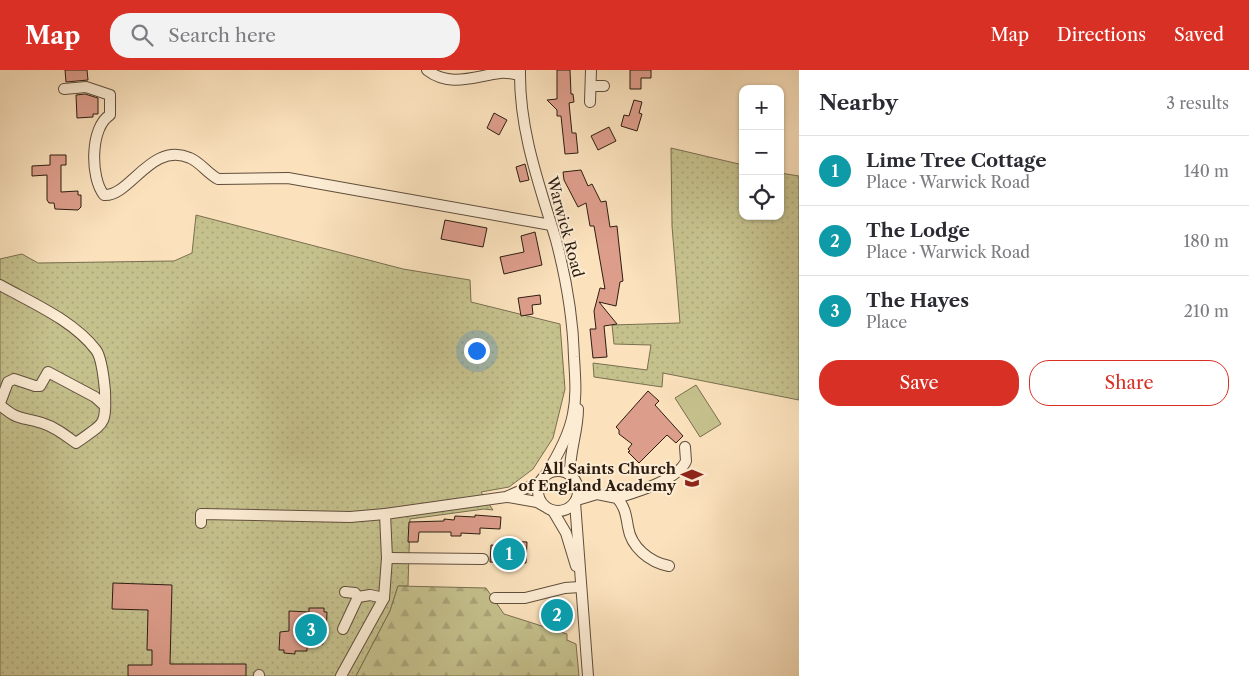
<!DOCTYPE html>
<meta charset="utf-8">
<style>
:root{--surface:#fff;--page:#f2f2f3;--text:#2b2b33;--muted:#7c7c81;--line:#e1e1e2;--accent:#d93025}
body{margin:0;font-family:"Libre Caslon Text",serif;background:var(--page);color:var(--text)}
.controls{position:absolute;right:15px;top:15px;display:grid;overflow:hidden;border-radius:10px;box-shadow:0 1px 4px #0004}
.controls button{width:45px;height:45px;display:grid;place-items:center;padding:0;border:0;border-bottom:1px solid var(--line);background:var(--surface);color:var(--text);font:25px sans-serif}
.you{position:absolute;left:476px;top:280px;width:18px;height:18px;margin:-12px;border:4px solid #fff;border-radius:50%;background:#1a73e8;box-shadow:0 0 0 8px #1a73e833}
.badge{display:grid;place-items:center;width:32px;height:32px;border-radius:50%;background:var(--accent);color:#fff;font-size:16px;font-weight:700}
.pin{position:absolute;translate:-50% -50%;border:2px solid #fff;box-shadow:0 1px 5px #0006}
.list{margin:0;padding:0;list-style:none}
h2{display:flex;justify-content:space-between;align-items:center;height:65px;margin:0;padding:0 20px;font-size:21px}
h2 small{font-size:16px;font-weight:400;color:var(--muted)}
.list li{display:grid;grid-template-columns:32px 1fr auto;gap:15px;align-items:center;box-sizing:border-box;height:70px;padding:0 20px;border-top:1px solid var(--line)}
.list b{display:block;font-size:19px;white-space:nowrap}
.list p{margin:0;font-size:16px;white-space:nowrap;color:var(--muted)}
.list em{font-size:16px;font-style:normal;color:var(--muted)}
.actions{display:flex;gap:10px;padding:15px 20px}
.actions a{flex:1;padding:11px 0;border:1px solid var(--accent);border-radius:20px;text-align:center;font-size:18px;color:var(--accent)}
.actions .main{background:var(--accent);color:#fff}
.icon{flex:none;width:28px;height:28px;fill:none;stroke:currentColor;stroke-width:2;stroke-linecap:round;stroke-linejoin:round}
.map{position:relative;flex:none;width:799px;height:606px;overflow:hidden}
header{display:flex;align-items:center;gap:30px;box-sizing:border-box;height:70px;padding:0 25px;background:var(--accent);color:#fff}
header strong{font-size:24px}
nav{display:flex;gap:28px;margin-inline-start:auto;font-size:18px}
.search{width:350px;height:45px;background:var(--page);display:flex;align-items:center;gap:12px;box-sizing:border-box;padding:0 18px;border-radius:20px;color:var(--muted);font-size:19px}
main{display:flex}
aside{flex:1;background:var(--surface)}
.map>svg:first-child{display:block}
</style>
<header>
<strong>Map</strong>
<div class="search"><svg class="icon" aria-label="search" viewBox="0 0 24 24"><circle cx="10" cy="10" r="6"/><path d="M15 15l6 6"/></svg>Search here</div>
<nav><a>Map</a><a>Directions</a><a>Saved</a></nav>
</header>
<main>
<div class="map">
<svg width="799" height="606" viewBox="0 0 799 606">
<defs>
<pattern id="grass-dots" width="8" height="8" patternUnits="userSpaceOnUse" patternTransform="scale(1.25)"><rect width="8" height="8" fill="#c5c18d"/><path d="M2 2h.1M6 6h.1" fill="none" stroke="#aaa579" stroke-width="1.8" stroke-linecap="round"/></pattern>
<pattern id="forest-firs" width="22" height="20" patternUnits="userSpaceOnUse" patternTransform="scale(1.25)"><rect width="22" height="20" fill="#c5c18d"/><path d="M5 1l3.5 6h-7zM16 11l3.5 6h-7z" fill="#aaa579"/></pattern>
</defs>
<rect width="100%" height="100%" fill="#fbe2bd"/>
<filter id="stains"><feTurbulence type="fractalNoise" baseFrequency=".004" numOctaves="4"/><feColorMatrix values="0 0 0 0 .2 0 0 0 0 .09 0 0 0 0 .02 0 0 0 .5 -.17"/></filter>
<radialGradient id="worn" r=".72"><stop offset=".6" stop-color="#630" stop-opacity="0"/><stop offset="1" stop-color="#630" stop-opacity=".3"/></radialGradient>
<!-- grass -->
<g fill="url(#grass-dots)" stroke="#796f4f">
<polygon points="671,78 743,95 743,146 780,146 780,103 799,106 799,330 663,303 662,317 594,307 593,293 647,300 651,275 614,274 612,255 680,253 672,156"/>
<polygon points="196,145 403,199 470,210 471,232 560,254 565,319 553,368 533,399 509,417 481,422 493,440 484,439 410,449 408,516 398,516 390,541 356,606 0,606 0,189 22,184 38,193 174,191 192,183"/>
</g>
<!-- forest -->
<polygon fill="url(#forest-firs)" stroke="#796f4f" points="398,516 486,518 504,544 567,564 567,570 576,574 579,606 356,606 390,541"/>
<!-- garden -->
<polygon fill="#c5c18d" stroke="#796f4f" points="696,315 721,354 700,367 675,328"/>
<!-- building -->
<g fill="#dd9d8b" stroke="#2d1d11">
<polygon points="65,0 87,0 88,10 66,12"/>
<polygon points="557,0 570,0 571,24 573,24 574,32 569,33 572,63 576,63 578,83 565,84 561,46 557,46 557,40 547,30 557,29"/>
<polygon points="630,0 651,0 651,8 641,8 641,19 630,19"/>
<polygon points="85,24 98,28 98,44 93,44 93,47 77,48 76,25"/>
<polygon points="634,30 642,32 639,43 642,44 637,61 621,56 624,45 629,46"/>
<polygon points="494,43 507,50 499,65 487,58"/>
<polygon points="609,57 616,71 598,80 591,66"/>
<polygon points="50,85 66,85 66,95 61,95 61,122 78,121 78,125 81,125 81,137 78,140 55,139 54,133 49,133 47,130 47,105 32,106 32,96 50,95"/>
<polygon points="525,94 529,110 520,112 516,97"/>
<polygon points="581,100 588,116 592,114 601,132 606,131 610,157 617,156 618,166 623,211 620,212 616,236 599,232 617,254 604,256 607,287 593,288 590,259 596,259 594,241 600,218 605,219 594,156 590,156 586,133 578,137 564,110 563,102"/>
<polygon points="445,150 487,158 483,177 441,169"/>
<polygon points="535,162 542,195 504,204 500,187 524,182 521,166"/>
<polygon points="540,225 541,234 532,235 533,244 521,246 518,228"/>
<polygon points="648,321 659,331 655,335 683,366 676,373 667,365 639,393 628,382 630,381 628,379 632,374 619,364 619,360 616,357"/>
<polygon points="475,445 501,447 500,459 480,458 480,464 461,463 461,466 451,466 451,462 419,462 418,472 408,472 409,452 444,451 444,449 454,450 455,446 475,447"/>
<polygon points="503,471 527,472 526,493 490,492 491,475 503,476"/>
<polygon points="113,513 172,515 170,594 246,594 246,606 128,606 128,595 152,595 152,580 147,580 148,540 112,539"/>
<polygon points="551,532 562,533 561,545 567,545 566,559 548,557"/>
<polygon points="309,538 324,538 324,542 327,542 326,566 323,566 323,574 315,574 315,577 307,577 307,581 295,581 295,584 284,583 284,580 279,580 280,562 289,561 289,541 309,542"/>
</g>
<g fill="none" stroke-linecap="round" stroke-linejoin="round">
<!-- minor casing -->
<g stroke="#604e3c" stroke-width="12">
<g id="minor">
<path d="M427,0C450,18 475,6 500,3C506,2 514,4 520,5"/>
<path d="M520,0C519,60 539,114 556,170C566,208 573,248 574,287C575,306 577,325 573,344C569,366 557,387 545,406"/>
<polyline points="591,16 604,16"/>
<path d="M64,19L86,17L110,25V45C90,57 90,108 104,125C130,127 151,71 190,88C200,92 208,104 218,109L288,108L551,155"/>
<polyline points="590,32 591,0"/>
<path d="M0,215C32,233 73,250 96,280C102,288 104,310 105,321C106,357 105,352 76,373C65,365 55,357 42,353C21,346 20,352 0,335"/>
<polyline points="0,333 8,312 14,309 35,316 40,316 48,302 95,327 105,336"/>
<circle cx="558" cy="421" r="20"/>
<path d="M570,405C569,382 578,362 578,339"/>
<polyline points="508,427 537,432 544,436"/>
<path d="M617,428C636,422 678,410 686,391L685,377"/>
<path d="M577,430L597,424L617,428C625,437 626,445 628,457C631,477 649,492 669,496"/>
<polyline points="575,432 588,606"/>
<polyline points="553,441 566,463 576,496"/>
<polyline points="201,453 201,444 350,447 385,444"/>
<polyline points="387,488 483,489"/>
<polyline points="345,522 355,523 358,527"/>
<polyline points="495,528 525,528 565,518 580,517"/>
<polyline points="343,559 358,527 370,525 384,528"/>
<polyline points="259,606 259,605"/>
<polyline points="341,606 384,528 387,488 385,444 506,427 540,412"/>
</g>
</g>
<!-- minor -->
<use href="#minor" stroke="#fcecd4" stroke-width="10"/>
</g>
<!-- icons -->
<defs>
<g id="school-bare" transform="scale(1.725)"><path d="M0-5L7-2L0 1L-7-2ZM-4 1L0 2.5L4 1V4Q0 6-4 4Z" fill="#8f2418" stroke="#fcecd4" stroke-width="2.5" paint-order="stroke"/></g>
</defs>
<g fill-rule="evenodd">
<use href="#school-bare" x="692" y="408"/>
</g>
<g text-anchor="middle" stroke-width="4" stroke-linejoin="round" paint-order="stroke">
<!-- street labels -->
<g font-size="15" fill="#2d1d11" stroke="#fcecd4">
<text transform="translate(565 157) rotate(75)" y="5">Warwick Road</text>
</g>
<!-- poi labels -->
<g font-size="15" font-weight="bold" fill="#2d1d11" stroke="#fcecd4" text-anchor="end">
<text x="676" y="404">All Saints Church<tspan x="676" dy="17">of England Academy</tspan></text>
</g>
</g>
<rect width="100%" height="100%" filter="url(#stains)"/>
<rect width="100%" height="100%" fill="url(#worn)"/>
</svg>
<div class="controls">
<button>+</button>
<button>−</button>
<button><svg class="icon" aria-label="locate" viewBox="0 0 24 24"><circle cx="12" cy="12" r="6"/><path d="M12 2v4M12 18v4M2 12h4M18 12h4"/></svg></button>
</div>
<div class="you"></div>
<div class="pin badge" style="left:509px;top:484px;background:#0f9aa8">1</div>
<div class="pin badge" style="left:557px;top:545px;background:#0f9aa8">2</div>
<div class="pin badge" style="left:311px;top:560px;background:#0f9aa8">3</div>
</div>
<aside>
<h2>Nearby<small>3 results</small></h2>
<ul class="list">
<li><span class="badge" style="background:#0f9aa8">1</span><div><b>Lime Tree Cottage</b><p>Place · Warwick Road</p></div><em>140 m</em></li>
<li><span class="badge" style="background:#0f9aa8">2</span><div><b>The Lodge</b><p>Place · Warwick Road</p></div><em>180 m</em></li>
<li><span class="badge" style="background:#0f9aa8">3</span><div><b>The Hayes</b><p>Place</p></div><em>210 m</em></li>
</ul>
<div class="actions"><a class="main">Save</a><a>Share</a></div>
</aside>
</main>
